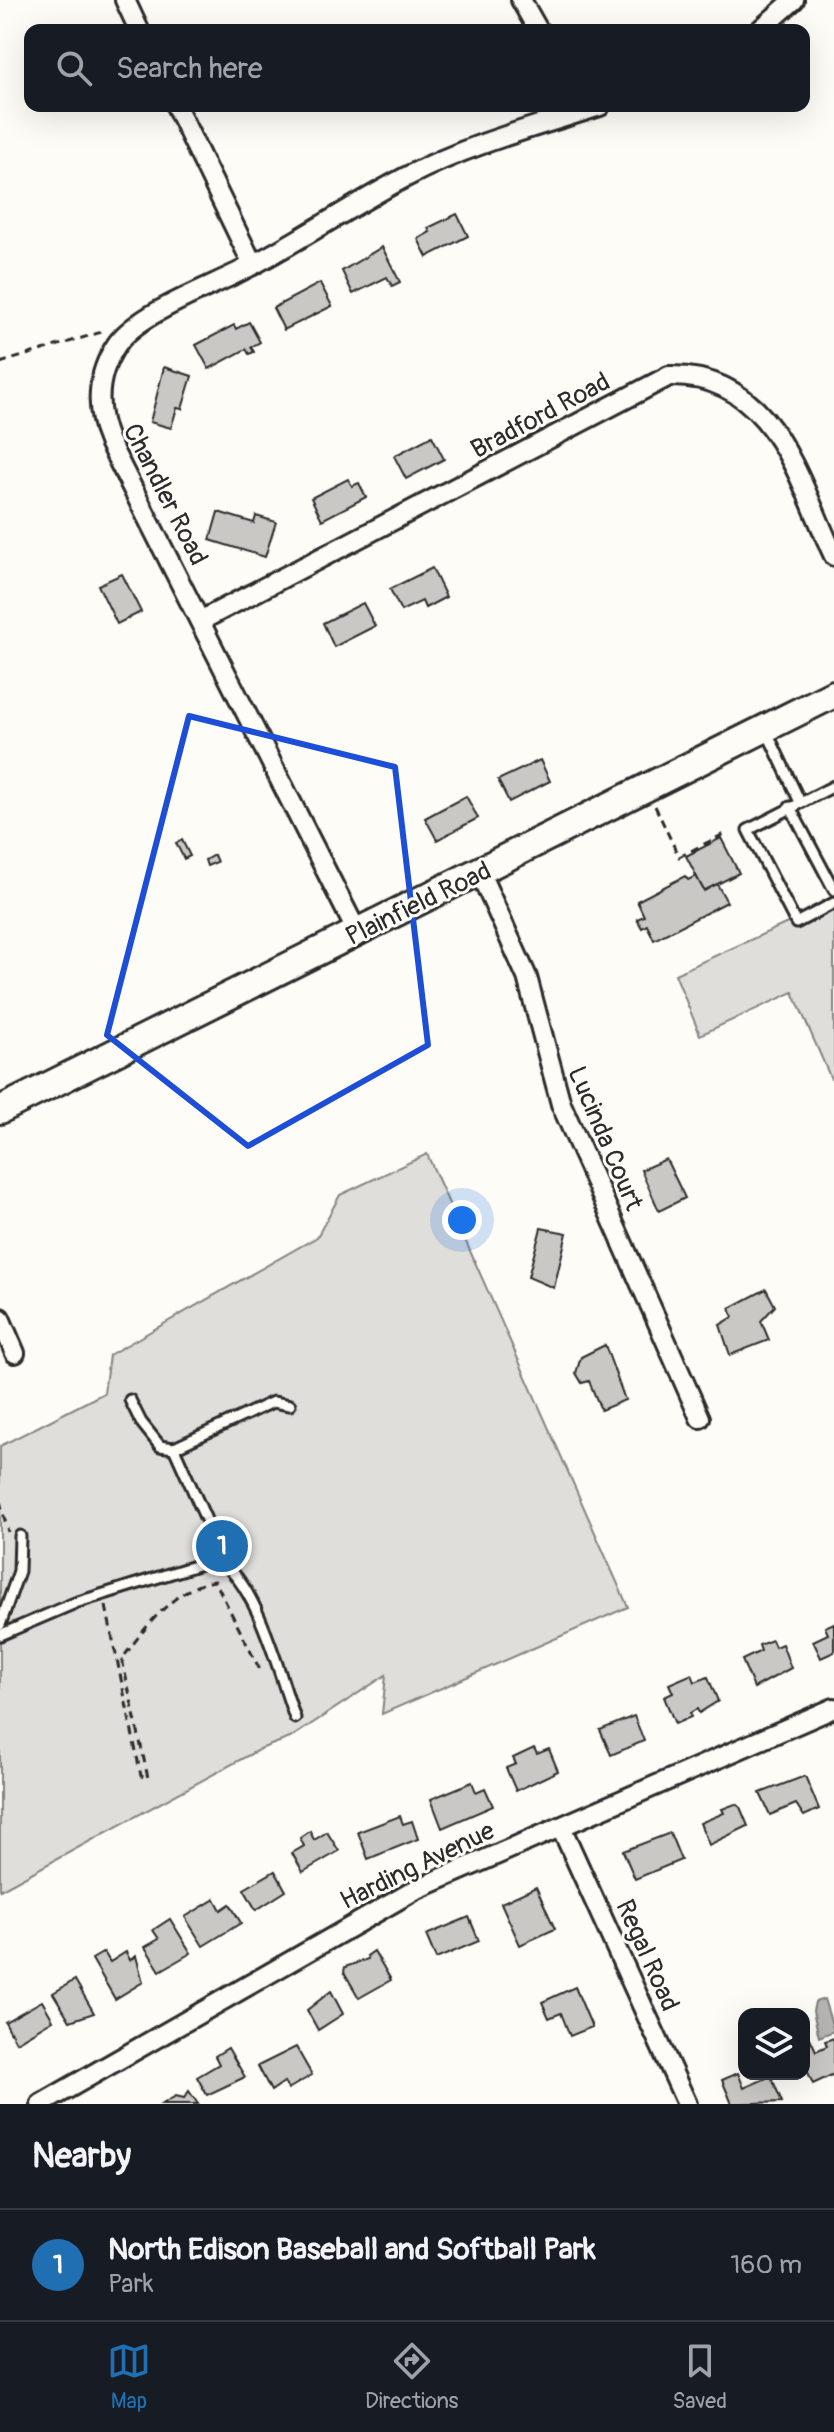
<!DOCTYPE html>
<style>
:root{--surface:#171b24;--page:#20242c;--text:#f1f3f6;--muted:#9ea1a6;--line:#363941;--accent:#1f6fb2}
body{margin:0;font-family:Pangolin,sans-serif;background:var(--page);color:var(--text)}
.controls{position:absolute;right:24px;bottom:24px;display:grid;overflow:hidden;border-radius:16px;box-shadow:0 8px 32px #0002}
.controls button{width:72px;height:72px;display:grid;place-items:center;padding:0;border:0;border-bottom:2px solid var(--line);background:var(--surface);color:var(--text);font:40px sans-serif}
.you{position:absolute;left:462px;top:1220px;width:28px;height:28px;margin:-20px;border:6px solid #fff;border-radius:50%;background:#1a73e8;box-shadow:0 0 0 12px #1a73e833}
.badge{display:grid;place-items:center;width:52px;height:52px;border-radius:50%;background:var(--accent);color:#fff;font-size:26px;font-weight:700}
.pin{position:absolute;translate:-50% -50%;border:4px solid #fff;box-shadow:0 2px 8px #0006}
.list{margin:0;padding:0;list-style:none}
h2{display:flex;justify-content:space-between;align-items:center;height:104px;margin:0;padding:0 32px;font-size:34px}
h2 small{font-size:26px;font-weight:400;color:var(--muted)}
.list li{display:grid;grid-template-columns:52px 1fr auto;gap:24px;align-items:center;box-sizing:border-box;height:112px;padding:0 32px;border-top:2px solid var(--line)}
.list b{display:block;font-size:30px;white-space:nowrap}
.list p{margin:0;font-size:26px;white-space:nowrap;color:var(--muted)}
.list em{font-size:26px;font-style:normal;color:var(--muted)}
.icon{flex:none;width:44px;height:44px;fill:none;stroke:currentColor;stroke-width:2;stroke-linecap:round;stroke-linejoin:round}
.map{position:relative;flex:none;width:834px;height:2104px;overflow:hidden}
.search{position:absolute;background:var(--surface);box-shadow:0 8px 32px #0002;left:24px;right:24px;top:24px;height:88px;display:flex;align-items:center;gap:20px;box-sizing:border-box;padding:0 28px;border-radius:16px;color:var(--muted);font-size:30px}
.sheet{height:216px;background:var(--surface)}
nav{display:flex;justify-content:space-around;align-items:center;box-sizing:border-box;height:112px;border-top:2px solid var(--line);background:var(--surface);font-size:22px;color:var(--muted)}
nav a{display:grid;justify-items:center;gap:4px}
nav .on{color:var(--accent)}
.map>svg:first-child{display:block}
</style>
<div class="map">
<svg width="834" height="2104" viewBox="0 0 834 2104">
<rect width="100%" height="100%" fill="#fdfcf7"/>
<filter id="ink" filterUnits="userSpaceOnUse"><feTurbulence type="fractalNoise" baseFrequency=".0125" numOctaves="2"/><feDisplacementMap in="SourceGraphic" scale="16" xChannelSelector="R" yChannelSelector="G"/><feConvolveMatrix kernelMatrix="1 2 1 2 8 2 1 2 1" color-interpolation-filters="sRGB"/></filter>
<g filter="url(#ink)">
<!-- green -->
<g fill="#dfdeda" stroke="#858482" stroke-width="2">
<polygon points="834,902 834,1078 831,1079 793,992 700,1035 675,974"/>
<polygon points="427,1154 628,1607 382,1714 386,1675 290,1738 260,1749 0,1890 0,1446 104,1393 109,1355 317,1237 340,1195"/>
</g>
<!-- water -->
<polygon fill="#b5b4b1" stroke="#7e7d7b" stroke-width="2" points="824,1999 834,2031 819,2037 813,2011 815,2002"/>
<!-- building -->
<g fill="#c9c8c4" stroke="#2b2b2b" stroke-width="2">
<polygon points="457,214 468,236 427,257 418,239 430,232 428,228"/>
<polygon points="382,247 400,282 392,286 387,277 353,294 342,271"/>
<polygon points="320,283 332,306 284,330 273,308"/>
<polygon points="249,322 260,342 251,347 254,352 249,354 246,349 209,369 196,345 234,325 236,329"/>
<polygon points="164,367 192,376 182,409 177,408 171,428 150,422"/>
<polygon points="432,436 444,459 406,479 394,456"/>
<polygon points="348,479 352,486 359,483 366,497 322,520 311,498"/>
<polygon points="218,512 254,523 256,516 276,522 265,557 210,540"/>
<polygon points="432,568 446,597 425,608 422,601 401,611 390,589"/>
<polygon points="122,574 141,612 117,624 98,585"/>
<polygon points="363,603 375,626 334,647 323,623"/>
<polygon points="540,760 550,781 509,802 498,780"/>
<polygon points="466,796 478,818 437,840 425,818"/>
<polygon points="721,838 739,873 704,891 686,856"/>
<polygon points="182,840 190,856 184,859 176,843"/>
<polygon points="214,855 217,862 207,866 205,860"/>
<polygon points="685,876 688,880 696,876 704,891 717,884 727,902 654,940 647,925 642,928 637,919 644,916 637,901"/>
<polygon points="666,1159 685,1198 659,1211 641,1170"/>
<polygon points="541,1228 567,1233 554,1288 528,1277"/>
<polygon points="766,1289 775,1306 761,1321 769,1340 730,1355 720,1325 733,1317 730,1308"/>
<polygon points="605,1345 625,1400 601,1410 589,1381 582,1383 576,1373 581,1357"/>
<polygon points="834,1623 834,1652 821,1658 813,1641 828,1634 825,1627"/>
<polygon points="772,1640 775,1647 782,1644 791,1668 754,1688 742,1660 761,1651 759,1645"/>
<polygon points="692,1674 695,1682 708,1677 718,1701 699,1713 697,1709 690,1713 691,1717 675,1724 664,1697 673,1693 669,1684"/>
<polygon points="634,1716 644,1741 611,1755 600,1730"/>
<polygon points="534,1748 537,1754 549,1749 558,1771 516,1791 506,1768 516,1764 513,1758"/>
<polygon points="805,1776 819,1809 804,1816 796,1804 770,1815 760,1793"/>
<polygon points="472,1782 476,1792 485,1788 493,1806 442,1828 431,1799"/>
<polygon points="735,1804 740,1807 748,1826 709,1845 700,1823 724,1813 722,1809"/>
<polygon points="400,1816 403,1824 412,1821 418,1839 368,1859 358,1832"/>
<polygon points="310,1831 314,1840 327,1832 339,1851 303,1872 292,1853 304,1846 300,1838"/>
<polygon points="670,1833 681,1860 635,1879 623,1851"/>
<polygon points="275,1871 286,1891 256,1910 244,1889"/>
<polygon points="536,1887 555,1929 520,1945 501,1903"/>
<polygon points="215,1899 221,1910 230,1904 241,1923 203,1946 185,1917"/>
<polygon points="469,1917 479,1941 436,1959 426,1935"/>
<polygon points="170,1919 191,1953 160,1971 145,1947 159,1939 153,1930"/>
<polygon points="374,1951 391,1980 359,1998 344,1972 345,1967 368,1959 367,1956"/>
<polygon points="104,1952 110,1962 126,1952 130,1960 136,1956 143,1982 115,1999 92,1959"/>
<polygon points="75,1980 94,2013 70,2021 53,1993"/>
<polygon points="575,1987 592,2027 570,2036 561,2013 549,2018 542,2002"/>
<polygon points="331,1991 343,2014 318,2030 307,2010"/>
<polygon points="42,2001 53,2020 16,2042 5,2022"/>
<polygon points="810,2038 816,2051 827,2046 825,2041 834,2038 834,2074 813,2084 804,2063 804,2041"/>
<polygon points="296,2047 312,2075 288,2089 284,2082 271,2091 258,2066"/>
<polygon points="228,2048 245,2077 207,2095 197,2077 219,2064 215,2056"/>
<polygon points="738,2073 744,2088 771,2076 782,2102 732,2104 722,2080"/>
<polygon points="189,2091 198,2104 162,2104 176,2096 184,2098"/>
</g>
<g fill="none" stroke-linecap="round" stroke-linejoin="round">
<!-- lane casing -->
<g stroke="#2b2b2b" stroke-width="15">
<g id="lane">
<polyline points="767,732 800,802"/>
<polyline points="834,786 748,830 796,923 834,903"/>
<polyline points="790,807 834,890"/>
<polyline points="130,1400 141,1422 160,1446 174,1448"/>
<polyline points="217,1559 216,1542 174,1448 273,1402 290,1405"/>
<polyline points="0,1625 19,1571 20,1536"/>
<path d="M0,1635L75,1603L217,1559C258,1583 279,1675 295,1718"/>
</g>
</g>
<!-- street casing -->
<g stroke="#2b2b2b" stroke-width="24">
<g id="street">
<polyline points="125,0 139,30"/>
<polyline points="521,0 538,30"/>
<polyline points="760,30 794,0"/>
<polyline points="176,106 253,265"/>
<path d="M200,621L669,376C773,374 797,477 834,556"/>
<polyline points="480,873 527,977 561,1104 700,1418"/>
<path d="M357,932L109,442C95,409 96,375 117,344C140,312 211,287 247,268C301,240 352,205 406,177C467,145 534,127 600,106"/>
<polyline points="0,1318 15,1353"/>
<polyline points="561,1827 687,2104"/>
<polyline points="41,2104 415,1890 834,1708"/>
</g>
</g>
<!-- secondary casing -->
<g stroke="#2b2b2b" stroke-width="32">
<polyline id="secondary" points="0,1110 834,694"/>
</g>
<!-- path -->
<g stroke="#2b2b2b" stroke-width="3" stroke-dasharray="8 6" stroke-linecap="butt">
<polyline points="0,363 105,331"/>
<polyline points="655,806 679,857 728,832"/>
<polyline points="0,1501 8,1532"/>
<polyline points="228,1548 243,1534"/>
<path d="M106,1606L141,1776L148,1778L122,1659C144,1629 175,1586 215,1581L261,1672"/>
</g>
<!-- lane -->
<use href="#lane" stroke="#fdfcf7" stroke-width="9"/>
<!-- street -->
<use href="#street" stroke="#fdfcf7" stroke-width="18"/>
<!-- secondary -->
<use href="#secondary" stroke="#fdfcf7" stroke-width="26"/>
</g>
</g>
<!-- marked area -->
<path fill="none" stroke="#1d4ed8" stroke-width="6" stroke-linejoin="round" d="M189,716L395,767L428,1045L248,1146L107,1035Z"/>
<g text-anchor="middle" stroke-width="6" stroke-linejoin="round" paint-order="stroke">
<!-- street labels -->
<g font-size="26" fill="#2b2b2b" stroke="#fdfcf7">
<text transform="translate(540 415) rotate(-28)" y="9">Bradford Road</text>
<text transform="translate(166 494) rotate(63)" y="9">Chandler Road</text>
<text transform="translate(418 903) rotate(-26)" y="9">Plainfield Road</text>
<text transform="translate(606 1138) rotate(67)" y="9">Lucinda Court</text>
<text transform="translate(417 1865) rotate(-26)" y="9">Harding Avenue</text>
<text transform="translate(648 1955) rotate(66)" y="9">Regal Road</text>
</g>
</g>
</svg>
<div class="controls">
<button><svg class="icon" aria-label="layers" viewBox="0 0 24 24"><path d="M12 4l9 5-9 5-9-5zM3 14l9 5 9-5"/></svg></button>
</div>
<div class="you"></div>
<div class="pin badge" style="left:222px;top:1546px">1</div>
<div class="search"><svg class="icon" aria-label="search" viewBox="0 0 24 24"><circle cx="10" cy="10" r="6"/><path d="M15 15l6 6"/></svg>Search here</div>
</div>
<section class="sheet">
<h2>Nearby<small></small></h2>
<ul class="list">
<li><span class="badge">1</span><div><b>North Edison Baseball and Softball Park</b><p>Park</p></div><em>160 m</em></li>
</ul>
</section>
<nav>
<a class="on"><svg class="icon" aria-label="map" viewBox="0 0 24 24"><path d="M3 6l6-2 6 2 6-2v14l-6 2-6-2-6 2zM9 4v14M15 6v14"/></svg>Map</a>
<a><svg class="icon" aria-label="directions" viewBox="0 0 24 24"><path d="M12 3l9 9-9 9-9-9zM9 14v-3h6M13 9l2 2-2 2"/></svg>Directions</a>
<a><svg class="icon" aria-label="saved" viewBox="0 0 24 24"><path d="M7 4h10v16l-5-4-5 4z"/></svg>Saved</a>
</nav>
